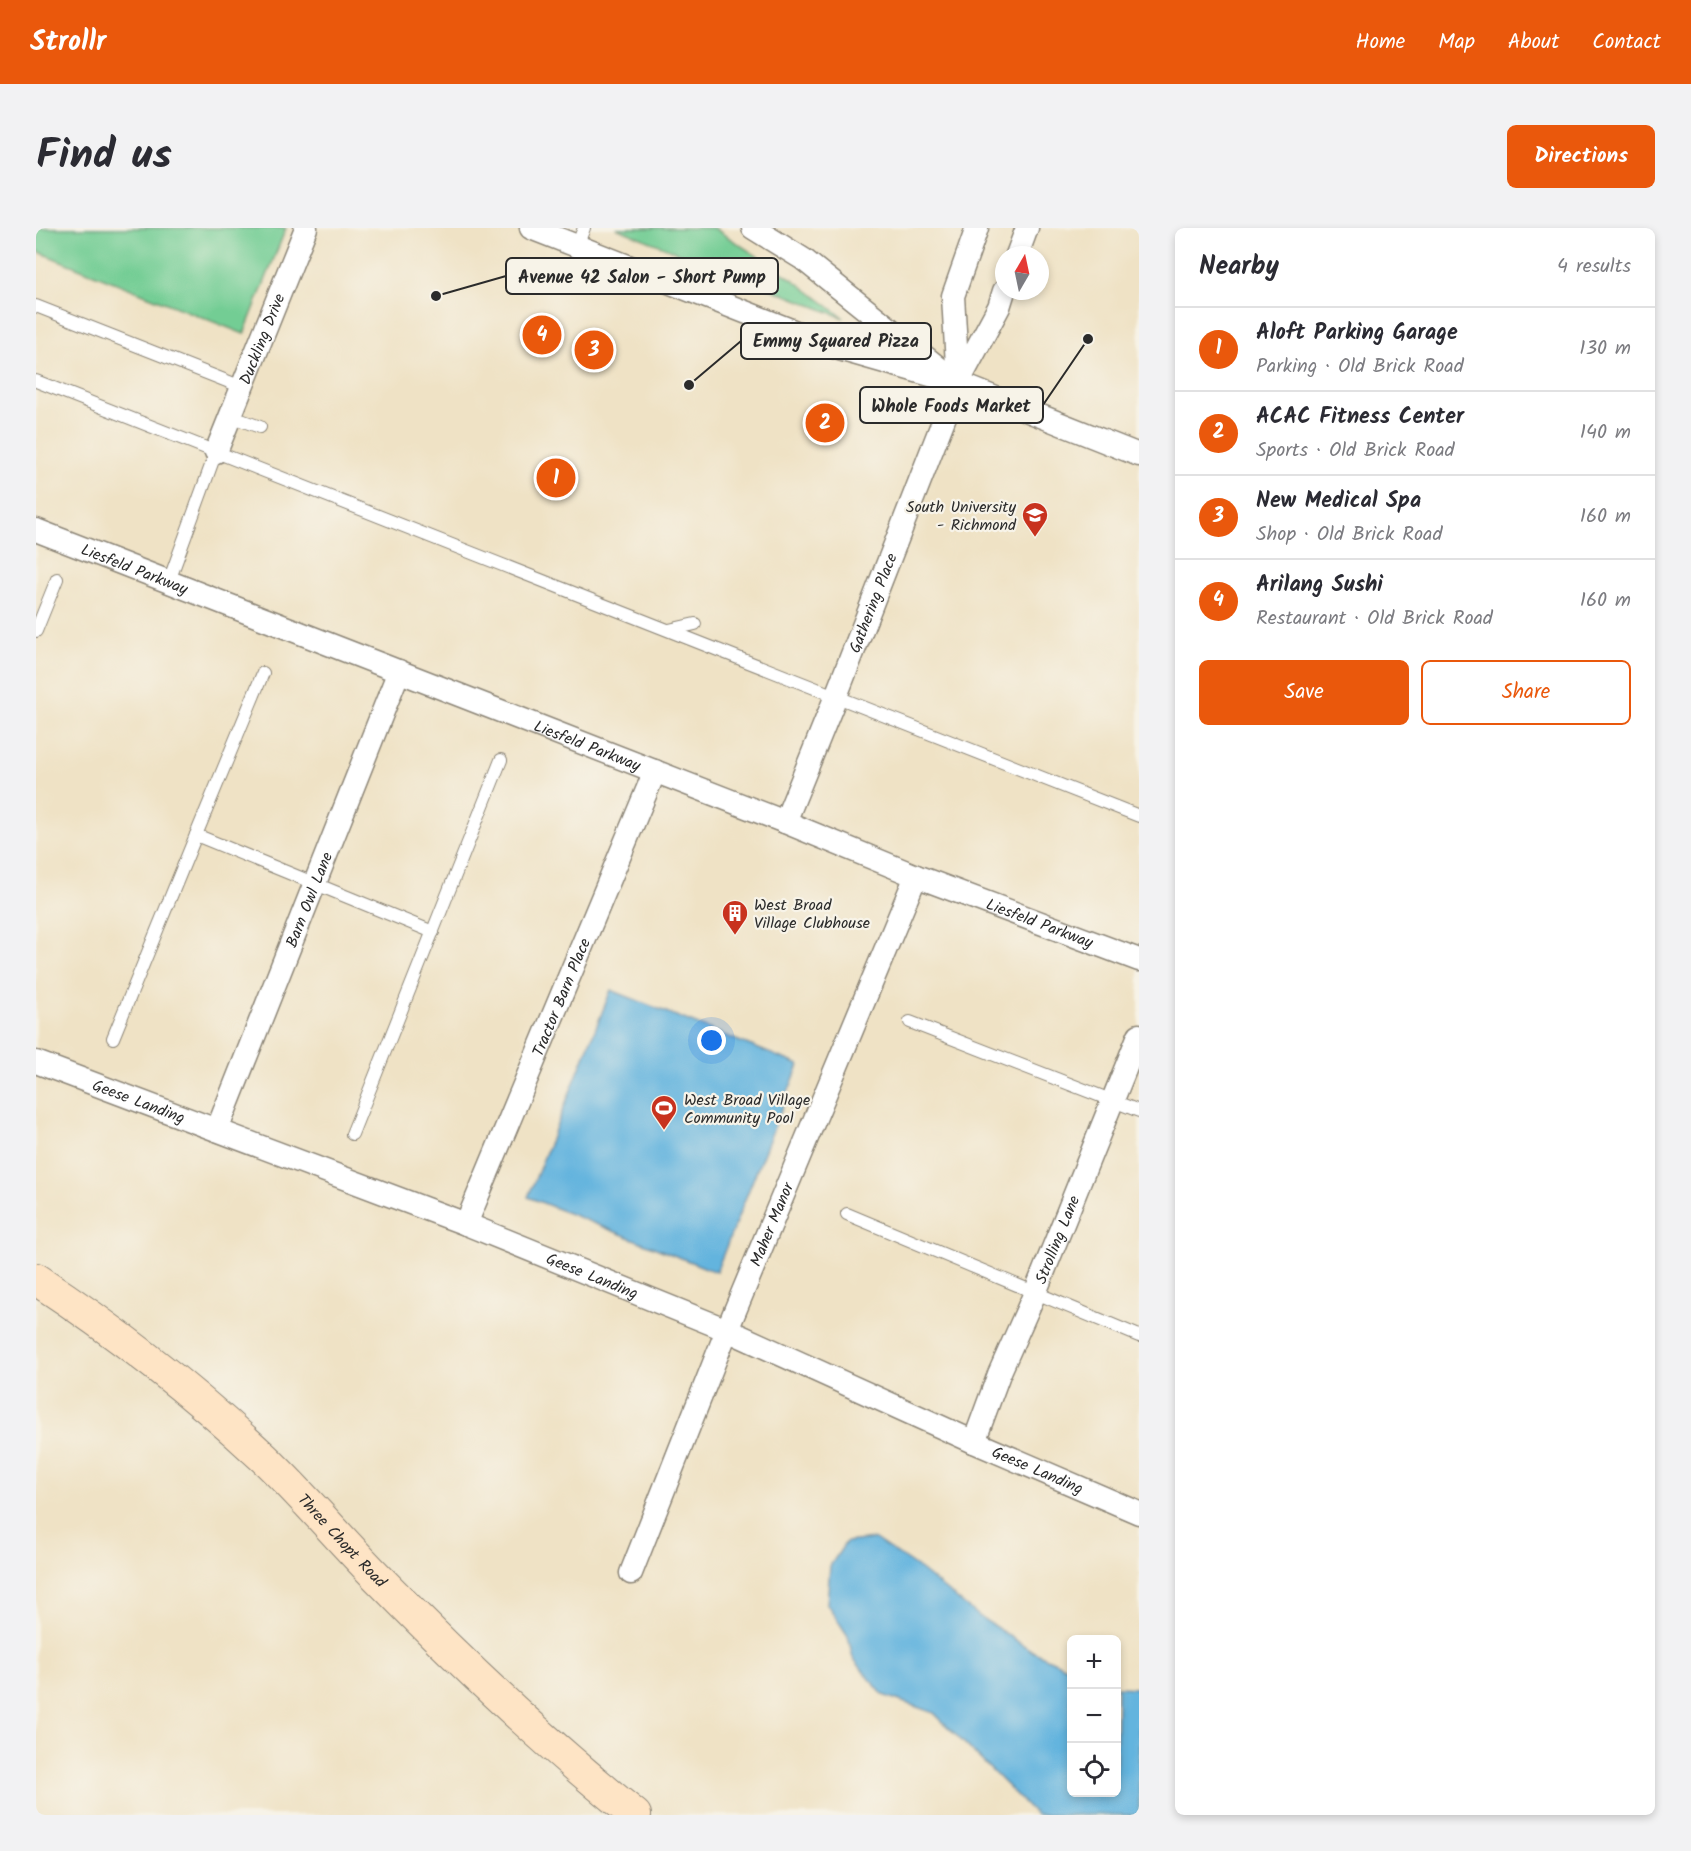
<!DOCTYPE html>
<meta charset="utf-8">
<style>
:root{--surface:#fff;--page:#f2f2f3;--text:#2b2b33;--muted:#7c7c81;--line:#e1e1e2;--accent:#ea580c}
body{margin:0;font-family:Kalam,sans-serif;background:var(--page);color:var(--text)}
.controls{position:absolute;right:18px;bottom:18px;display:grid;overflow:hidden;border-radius:9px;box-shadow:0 3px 9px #0003}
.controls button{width:54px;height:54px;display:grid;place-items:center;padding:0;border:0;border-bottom:2px solid var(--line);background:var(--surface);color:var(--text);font:30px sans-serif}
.compass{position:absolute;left:959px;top:18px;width:54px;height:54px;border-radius:50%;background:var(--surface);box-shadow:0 3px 9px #0003;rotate:9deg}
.you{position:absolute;left:676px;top:813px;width:21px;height:21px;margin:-15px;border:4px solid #fff;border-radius:50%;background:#1a73e8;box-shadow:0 0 0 9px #1a73e833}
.badge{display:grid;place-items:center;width:39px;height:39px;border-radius:50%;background:var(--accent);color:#fff;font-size:20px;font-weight:700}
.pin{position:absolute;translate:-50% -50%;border:3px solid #fff;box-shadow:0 2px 6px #0006}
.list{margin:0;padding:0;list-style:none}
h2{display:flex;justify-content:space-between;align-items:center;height:78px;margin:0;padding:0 24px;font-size:26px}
h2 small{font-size:20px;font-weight:400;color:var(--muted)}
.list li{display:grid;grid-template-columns:39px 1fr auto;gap:18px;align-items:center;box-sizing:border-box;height:84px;padding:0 24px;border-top:2px solid var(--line)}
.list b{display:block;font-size:22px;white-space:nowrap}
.list p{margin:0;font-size:20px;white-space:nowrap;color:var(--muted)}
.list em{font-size:20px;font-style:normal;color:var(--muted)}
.actions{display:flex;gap:12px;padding:18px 24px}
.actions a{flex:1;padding:14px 0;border:2px solid var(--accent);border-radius:9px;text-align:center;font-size:21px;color:var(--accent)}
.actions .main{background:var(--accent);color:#fff}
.icon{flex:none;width:33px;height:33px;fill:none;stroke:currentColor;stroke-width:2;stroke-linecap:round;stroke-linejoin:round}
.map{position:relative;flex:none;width:1103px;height:1587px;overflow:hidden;border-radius:9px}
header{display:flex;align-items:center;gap:36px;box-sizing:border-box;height:84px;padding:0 30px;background:var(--accent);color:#fff}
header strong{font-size:28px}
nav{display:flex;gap:33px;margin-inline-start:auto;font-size:21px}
.intro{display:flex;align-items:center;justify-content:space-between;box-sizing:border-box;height:144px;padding:0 36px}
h1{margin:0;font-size:42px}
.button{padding:15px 27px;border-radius:9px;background:var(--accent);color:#fff;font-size:21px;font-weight:700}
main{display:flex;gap:36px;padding:0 36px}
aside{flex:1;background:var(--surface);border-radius:9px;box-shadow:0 3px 9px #0003}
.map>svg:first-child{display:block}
</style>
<header>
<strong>Strollr</strong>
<nav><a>Home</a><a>Map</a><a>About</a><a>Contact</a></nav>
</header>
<div class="intro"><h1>Find us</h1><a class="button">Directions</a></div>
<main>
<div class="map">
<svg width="1103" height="1587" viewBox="0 0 1103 1587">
<rect width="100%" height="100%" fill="#f7f3e8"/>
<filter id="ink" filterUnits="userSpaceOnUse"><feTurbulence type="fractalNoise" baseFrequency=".0167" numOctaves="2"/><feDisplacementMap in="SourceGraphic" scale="12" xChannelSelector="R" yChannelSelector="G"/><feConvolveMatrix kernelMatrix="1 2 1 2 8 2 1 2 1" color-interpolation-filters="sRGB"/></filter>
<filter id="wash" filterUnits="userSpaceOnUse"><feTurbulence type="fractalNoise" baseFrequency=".008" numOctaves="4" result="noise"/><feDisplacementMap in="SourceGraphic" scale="24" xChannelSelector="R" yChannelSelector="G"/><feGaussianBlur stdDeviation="1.35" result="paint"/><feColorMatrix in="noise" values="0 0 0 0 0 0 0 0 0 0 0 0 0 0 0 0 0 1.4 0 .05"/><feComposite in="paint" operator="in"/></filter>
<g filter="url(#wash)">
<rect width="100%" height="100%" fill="#efe2c5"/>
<!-- green -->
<g fill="#73cd94" stroke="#4f7c60" stroke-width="1.5">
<polygon points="0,0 250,0 208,106 0,23"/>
<polygon points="580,0 678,0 758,52 808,90"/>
</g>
<!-- water -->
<g fill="#63b4de" stroke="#477084" stroke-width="1.5">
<polygon points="575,762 763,837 680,1044 492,969"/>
<polygon points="839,1311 882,1340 941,1387 998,1424 1035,1441 1036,1564 1080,1564 1081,1459 1103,1460 1103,1587 1000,1587 898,1485 847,1467 817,1430 812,1408 791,1376 794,1338 810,1314"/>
</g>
</g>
<g filter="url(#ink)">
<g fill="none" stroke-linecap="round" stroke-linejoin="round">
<!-- lane casing -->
<g stroke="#8d8678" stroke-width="14">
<g id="lane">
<polyline points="541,18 548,0"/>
<polyline points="0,78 206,159"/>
<polyline points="0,153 1103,588"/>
<polyline points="194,188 224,199"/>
<polyline points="133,353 180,224"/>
<polyline points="633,402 659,396"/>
<polyline points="0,403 21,351"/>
<polyline points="227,445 160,607 397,704"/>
<polyline points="874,794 1103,883"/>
<polyline points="77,810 160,607"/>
<polyline points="316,906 465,532"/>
<polyline points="811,986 1103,1108"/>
</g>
</g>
<!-- street casing -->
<g stroke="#8d8678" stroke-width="25">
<g id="street">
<polyline points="495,0 803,121 922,155 1103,227"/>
<polyline points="717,0 767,31 914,149"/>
<polyline points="981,27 991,0"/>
<polyline points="922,154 917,68 941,0"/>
<path id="s1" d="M180,224L270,0"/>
<path id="s2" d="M0,302L749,594L880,648L1103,732"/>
<path id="s3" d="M749,594L800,468L922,155L963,79L968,63"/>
<path id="s4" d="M0,834L430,996L691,1102L938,1214L1103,1285"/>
<path id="s5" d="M181,902L363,443"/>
<path id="s6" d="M430,996L619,543"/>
<path id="s7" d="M938,1214L963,1146L999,1065L1103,807"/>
<path id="s8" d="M595,1345L691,1102L880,648"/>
</g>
</g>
<!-- secondary casing -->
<g stroke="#8d8678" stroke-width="34">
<g id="secondary">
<path id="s9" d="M0,1051C81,1104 157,1164 228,1230C269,1269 306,1314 346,1354C426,1436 510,1516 599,1587"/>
</g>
</g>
<!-- lane -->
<use href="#lane" stroke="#fff" stroke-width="12"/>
<!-- street -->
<use href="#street" stroke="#fff" stroke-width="22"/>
<!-- secondary -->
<use href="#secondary" stroke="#fee4c5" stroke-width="32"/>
</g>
</g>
<!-- icons -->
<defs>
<g id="university-pin" transform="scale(1.35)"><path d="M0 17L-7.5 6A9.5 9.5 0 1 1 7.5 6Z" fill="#c8321e" stroke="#f7f3e8"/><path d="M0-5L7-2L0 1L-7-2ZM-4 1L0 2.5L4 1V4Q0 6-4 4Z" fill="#fff"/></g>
<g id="building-pin" transform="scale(1.35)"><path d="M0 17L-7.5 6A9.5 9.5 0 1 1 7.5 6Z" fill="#c8321e" stroke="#f7f3e8"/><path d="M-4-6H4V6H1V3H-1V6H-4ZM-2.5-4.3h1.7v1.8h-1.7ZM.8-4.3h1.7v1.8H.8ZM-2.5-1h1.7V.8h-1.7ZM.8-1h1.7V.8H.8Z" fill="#fff"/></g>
<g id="stadium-pin" transform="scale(1.35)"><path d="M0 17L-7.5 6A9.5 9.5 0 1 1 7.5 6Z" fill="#c8321e" stroke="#f7f3e8"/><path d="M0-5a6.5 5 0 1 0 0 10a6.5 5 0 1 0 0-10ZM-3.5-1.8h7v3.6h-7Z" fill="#fff"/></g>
</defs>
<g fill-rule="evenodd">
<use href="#university-pin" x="999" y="287"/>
<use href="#building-pin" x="699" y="685"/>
<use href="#stadium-pin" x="628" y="880"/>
</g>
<g text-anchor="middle" stroke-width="4.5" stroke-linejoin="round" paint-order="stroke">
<!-- street labels -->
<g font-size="16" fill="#2b2b2b" stroke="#f7f3e8">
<text dy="6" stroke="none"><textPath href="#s1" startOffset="122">Duckling Drive</textPath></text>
<text dy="6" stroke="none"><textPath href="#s2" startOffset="106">Liesfeld Parkway</textPath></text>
<text dy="6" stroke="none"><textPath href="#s3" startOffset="236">Gathering Place</textPath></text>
<text dy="6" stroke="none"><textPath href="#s2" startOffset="592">Liesfeld Parkway</textPath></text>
<text dy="6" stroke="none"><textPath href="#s5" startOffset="248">Barn Owl Lane</textPath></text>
<text dy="6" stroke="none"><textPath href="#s2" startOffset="1078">Liesfeld Parkway</textPath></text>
<text dy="6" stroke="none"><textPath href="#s6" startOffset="246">Tractor Barn Place</textPath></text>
<text dy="6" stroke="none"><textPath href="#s4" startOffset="110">Geese Landing</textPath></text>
<text dy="6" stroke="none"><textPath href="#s8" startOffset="376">Maher Manor</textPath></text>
<text dy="6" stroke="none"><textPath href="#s7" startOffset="219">Strolling Lane</textPath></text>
<text dy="6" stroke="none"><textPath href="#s4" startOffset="596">Geese Landing</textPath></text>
<text dy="6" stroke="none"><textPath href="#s4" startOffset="1082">Geese Landing</textPath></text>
<text dy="6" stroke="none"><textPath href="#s9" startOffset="404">Three Chopt Road</textPath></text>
</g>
<!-- poi labels -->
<g font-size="16" fill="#2b2b2b" stroke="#f7f3e8" text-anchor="start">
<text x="980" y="284" text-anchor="end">South University<tspan x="980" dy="18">- Richmond</tspan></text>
<text x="718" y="682">West Broad<tspan x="718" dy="18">Village Clubhouse</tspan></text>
<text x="648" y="877">West Broad Village<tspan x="648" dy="18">Community Pool</tspan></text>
</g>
</g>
<!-- callouts -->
<path fill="none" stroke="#2b2b2b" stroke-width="2" d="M400 68L470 48M653 157L705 113M1052 111L1007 177"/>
<g fill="#2b2b2b" stroke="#f7f3e8" stroke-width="2">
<circle cx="400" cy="68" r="6"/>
<circle cx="653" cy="157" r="6"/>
<circle cx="1052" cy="111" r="6"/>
</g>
<g fill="#f7f3e8" stroke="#2b2b2b" stroke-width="2">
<rect x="470" y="30" width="272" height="36" rx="6"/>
<rect x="705" y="95" width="190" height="36" rx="6"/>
<rect x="824" y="159" width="183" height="36" rx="6"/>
</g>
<g font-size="18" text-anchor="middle" font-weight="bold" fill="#2b2b2b">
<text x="606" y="55">Avenue 42 Salon - Short Pump</text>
<text x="800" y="119">Emmy Squared Pizza</text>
<text x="915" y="184">Whole Foods Market</text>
</g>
</svg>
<div class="controls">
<button>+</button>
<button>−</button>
<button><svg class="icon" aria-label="locate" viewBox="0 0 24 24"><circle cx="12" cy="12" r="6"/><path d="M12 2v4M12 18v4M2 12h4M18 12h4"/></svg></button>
</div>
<svg class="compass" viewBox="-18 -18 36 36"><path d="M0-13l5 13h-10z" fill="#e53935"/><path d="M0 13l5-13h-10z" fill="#7c7c81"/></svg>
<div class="you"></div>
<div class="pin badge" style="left:520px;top:250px">1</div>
<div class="pin badge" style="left:789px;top:195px">2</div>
<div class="pin badge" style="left:558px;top:122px">3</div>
<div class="pin badge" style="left:506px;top:107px">4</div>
</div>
<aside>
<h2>Nearby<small>4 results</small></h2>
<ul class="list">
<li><span class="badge">1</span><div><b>Aloft Parking Garage</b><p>Parking · Old Brick Road</p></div><em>130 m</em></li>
<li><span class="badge">2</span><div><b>ACAC Fitness Center</b><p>Sports · Old Brick Road</p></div><em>140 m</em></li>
<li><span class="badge">3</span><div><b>New Medical Spa</b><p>Shop · Old Brick Road</p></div><em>160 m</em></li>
<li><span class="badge">4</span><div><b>Arilang Sushi</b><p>Restaurant · Old Brick Road</p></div><em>160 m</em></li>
</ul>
<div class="actions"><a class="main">Save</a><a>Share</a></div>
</aside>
</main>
